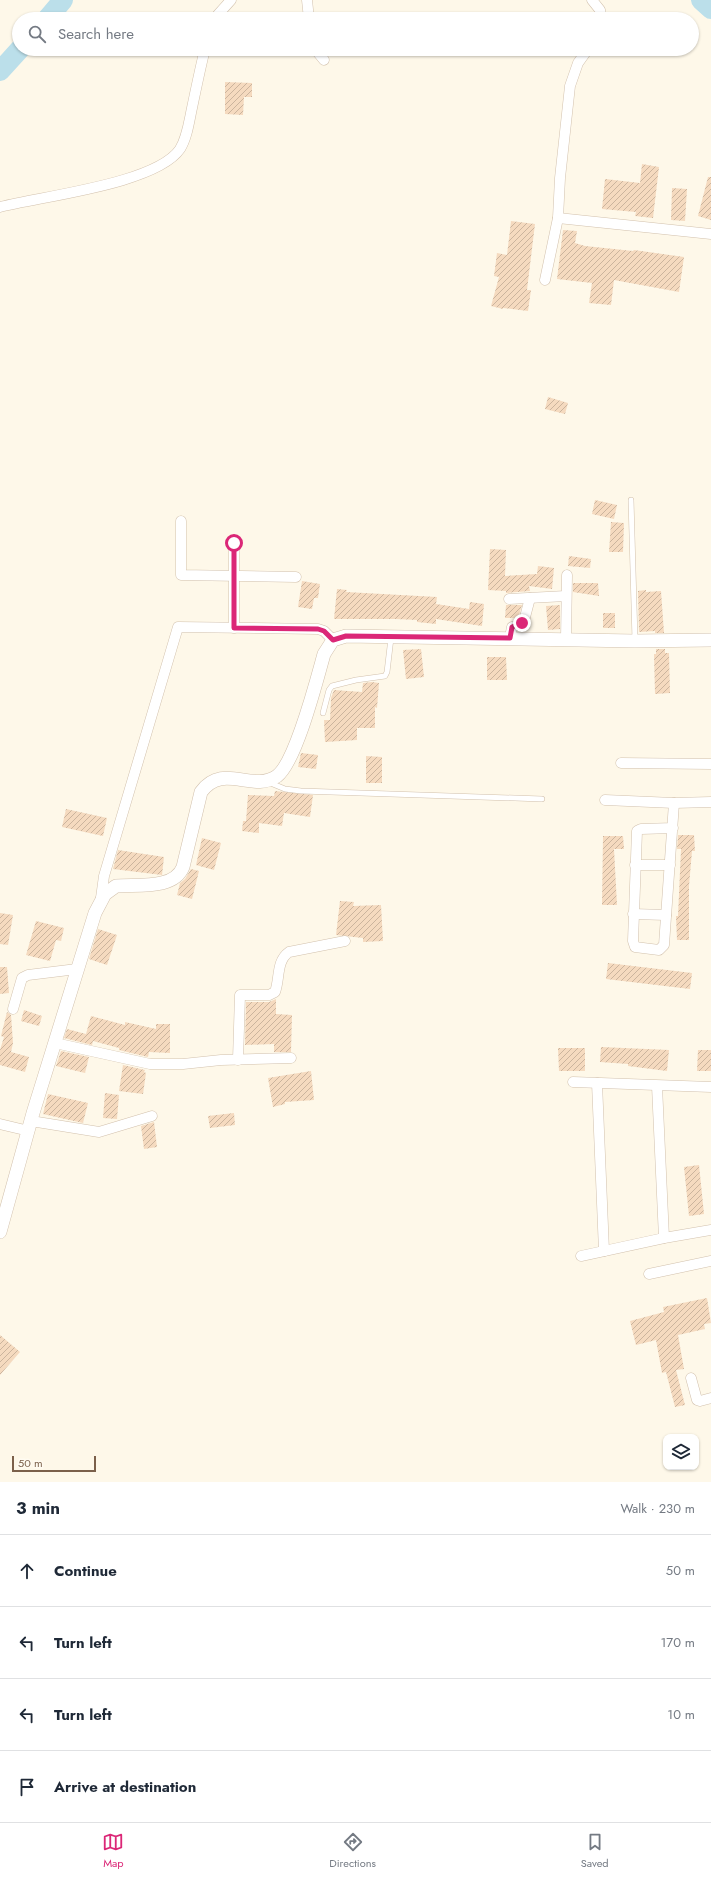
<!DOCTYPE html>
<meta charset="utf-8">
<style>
:root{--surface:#fff;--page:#f2f2f3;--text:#1f2937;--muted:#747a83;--line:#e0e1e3;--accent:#db2777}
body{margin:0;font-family:Jost,sans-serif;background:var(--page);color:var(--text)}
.controls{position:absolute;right:12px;bottom:12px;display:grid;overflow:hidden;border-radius:8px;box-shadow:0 1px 3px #0004}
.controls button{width:36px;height:36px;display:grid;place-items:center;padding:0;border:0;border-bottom:1px solid var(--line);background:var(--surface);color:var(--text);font:20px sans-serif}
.scale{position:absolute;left:12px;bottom:10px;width:84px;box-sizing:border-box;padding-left:4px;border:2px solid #7b604a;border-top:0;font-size:11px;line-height:14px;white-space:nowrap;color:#7b604a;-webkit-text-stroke:3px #fffbf1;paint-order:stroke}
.stop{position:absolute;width:12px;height:12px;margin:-9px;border:3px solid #db2777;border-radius:50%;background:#fff}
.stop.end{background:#db2777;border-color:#fff;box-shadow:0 1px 4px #0008}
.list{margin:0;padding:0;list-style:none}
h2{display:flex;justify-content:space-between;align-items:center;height:52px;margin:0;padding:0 16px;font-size:17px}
h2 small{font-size:13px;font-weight:400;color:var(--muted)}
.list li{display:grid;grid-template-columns:26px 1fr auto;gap:12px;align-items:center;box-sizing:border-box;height:72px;padding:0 16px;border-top:1px solid var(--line)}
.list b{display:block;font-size:15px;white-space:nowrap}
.list em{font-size:13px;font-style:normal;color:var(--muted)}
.icon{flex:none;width:22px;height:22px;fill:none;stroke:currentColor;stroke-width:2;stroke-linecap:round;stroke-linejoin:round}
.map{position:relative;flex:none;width:711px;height:1482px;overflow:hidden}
.search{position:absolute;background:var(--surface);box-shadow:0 1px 3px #0004;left:12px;right:12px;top:12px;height:44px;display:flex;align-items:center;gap:10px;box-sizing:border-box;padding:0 14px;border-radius:22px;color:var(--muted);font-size:15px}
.sheet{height:340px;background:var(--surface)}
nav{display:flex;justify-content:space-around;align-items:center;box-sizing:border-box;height:56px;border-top:1px solid var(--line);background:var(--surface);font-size:11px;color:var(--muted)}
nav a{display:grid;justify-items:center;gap:2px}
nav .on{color:var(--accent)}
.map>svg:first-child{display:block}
</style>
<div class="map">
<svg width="711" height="1482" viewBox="0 0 711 1482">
<defs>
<pattern id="building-hatch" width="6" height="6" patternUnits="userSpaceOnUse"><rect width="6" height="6" fill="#f5dabf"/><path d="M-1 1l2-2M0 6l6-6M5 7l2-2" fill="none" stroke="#cbb49d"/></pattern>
</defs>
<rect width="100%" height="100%" fill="#fef8e9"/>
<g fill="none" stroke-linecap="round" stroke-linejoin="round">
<!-- river -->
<g stroke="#bbdfea" stroke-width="20">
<polyline points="701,0 711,9"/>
<polyline points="47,19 63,0"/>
<polyline points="0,71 20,49"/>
</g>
</g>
<!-- building -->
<g fill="url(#building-hatch)">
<polygon points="225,82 252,83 252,97 244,97 243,115 225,114"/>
<polygon points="642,164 659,167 653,218 635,216 636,212 602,209 605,179 640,183"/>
<polygon points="708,177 711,177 711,220 698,216"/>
<polygon points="672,188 687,189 685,221 671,220"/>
<polygon points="511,221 535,224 527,290 531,290 528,311 503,308 503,309 491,306 499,277 494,276 497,253 507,255"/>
<polygon points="563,230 577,231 575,243 585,246 633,251 634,250 684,257 679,292 614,280 611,305 589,303 592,283 557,279"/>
<polygon points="548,397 568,403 565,414 545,409"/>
<polygon points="595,500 617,505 614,519 592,514"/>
<polygon points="611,522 624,523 623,552 609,552"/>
<polygon points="490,549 506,550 505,576 537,574 538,566 554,568 552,589 529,586 530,591 506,593 506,591 488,590"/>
<polygon points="569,556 591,559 590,568 568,566"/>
<polygon points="302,581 320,584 318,598 314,598 312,609 298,607"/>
<polygon points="573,583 598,583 599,596 573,592"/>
<polygon points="337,589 347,590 346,592 437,597 436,604 469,609 470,602 484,604 482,626 436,619 436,624 417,622 417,620 395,619 334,619"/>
<polygon points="646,590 646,592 661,591 664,633 655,633 655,631 639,632 638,591"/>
<polygon points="506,605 522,605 518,618 505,618"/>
<polygon points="560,605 560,629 548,630 546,606"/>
<rect x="603" y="613" width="12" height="15"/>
<polygon points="421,649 424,677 406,679 403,650"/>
<polygon points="656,649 665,649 665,653 669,653 670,693 655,694 654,654 656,654"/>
<polygon points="487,657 506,657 507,680 487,680"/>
<polygon points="372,682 379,683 377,708 375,707 375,728 357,728 357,740 325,742 324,720 330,720 331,698 334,690 362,692 363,683"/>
<polygon points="301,753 318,755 316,769 298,767"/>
<polygon points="366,756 382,757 382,783 366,783"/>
<polygon points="275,791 313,795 310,817 284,813 282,826 259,823 259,833 242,831 243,821 246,821 248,795 274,796"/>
<polygon points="66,809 107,818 103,836 62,827"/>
<polygon points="678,835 694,835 695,851 692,851 689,886 689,940 677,940 676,916 678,916 681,849 677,849"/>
<polygon points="603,836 623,836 624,849 614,849 617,905 602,905"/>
<polygon points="202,838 221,843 214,870 196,865"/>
<polygon points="118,850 164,857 162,875 113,869"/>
<polygon points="191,869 199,871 192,899 177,895 180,883 185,879"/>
<polygon points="340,901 354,902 353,906 381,905 383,941 363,942 363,938 336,935"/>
<polygon points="0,913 13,915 8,945 0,944"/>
<polygon points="36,921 64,928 61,941 56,940 50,961 26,955"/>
<polygon points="98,929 117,935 107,965 89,959"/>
<polygon points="608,963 692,973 690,989 606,979"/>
<polygon points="0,967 7,967 9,993 0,994"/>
<polygon points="276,999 276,1014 292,1015 291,1052 274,1052 274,1044 245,1045 246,1002 269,1002"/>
<polygon points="24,1010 42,1016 39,1026 21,1021"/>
<polygon points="7,1012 11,1015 13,1043 11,1052 29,1057 25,1072 0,1065 0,1050 4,1037 1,1036"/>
<polygon points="91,1016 125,1025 125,1022 156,1029 156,1024 170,1024 170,1053 149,1052 148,1057 119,1050 119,1048 93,1041 92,1045 64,1038 67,1029 86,1034"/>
<polygon points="601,1047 669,1050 667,1071 628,1066 628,1064 600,1062"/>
<polygon points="558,1048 585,1048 585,1071 559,1071"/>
<polygon points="698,1050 711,1050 711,1071 697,1071"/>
<polygon points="61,1051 89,1057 85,1073 56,1066"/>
<polygon points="123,1065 145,1070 144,1072 146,1073 143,1094 119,1091"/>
<polygon points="311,1071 314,1100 285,1102 285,1104 273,1107 268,1078"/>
<polygon points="105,1093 119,1095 117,1119 103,1118"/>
<polygon points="48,1094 88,1103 83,1123 43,1114"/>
<polygon points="234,1113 235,1125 210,1128 208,1116"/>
<polygon points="154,1122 157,1147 144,1149 141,1126"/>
<polygon points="699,1165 704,1214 689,1216 684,1167"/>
<polygon points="707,1298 711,1323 704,1324 705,1329 678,1335 684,1369 676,1370 685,1405 675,1407 666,1372 662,1373 656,1340 636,1345 630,1321 664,1312 663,1307"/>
<polygon points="0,1335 20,1352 0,1375"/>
</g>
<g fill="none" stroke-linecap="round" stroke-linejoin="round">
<!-- service casing -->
<g stroke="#d2c1ad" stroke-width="6">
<g id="service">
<polyline points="631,500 635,640"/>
<polyline points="323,713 329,690 332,686 356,680 385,676 387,672 391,638"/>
<polyline points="268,782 285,789 301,791 542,799"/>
</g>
</g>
<!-- minor casing -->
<g stroke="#d2c1ad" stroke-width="11">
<g id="minor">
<polyline points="307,0 309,19"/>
<polyline points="592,0 600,10 602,19"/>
<polyline points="214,19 231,0"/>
<polyline points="315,49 324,60"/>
<path d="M0,207C42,196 156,184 180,149C187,138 189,122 192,108C196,89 200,69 205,49"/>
<polyline points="558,218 711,234"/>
<polyline points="545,280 558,218 560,178 570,86 578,63 588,49"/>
<polyline points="181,521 181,575 296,577"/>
<polyline points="234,543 234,628"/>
<polyline points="509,599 566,596"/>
<polyline points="510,638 512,627 522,624 524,621 530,598"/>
<polyline points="566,639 567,575"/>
<polyline points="621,763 711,764"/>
<polyline points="605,800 674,803 711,802"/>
<polyline points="673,828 641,829 637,831 633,941 635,947 659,950 664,945 674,803"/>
<polyline points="635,865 670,865"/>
<polyline points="101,898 104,876 178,627 318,629 324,631 333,640"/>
<polyline points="633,914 666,915"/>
<polyline points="13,1009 22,978 28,975 77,969"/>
<polyline points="55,1043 150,1064 183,1064 221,1060 291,1058"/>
<path d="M238,1060L240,995H269L275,992C280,979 276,961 289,952L345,941"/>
<polyline points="573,1082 711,1087"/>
<polyline points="597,1083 604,1251"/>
<polyline points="657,1086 664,1238"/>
<polyline points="31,1121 99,1132 152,1116"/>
<polyline points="0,1124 29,1131"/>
<polyline points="581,1256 664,1238 711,1230"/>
<polyline points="649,1274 711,1261"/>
<polyline points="691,1378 697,1400 700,1401 711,1398"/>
</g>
</g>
<!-- tertiary casing -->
<g stroke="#d2c1ad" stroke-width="14">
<path id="tertiary" d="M0,1232L33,1113L95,913L105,894L116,886C137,884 174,890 183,867L201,792C223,762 252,793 277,776C296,762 317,679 324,654L333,640L346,636L635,641L711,640"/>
</g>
<!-- service -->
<use href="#service" stroke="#fff" stroke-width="5"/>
<!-- minor -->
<use href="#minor" stroke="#fff" stroke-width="10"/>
<!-- tertiary -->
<use href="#tertiary" stroke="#fff" stroke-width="13"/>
</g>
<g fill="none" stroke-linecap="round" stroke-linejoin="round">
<!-- route -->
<polyline stroke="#db2777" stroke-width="5" points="234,543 234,628 318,629 324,631 333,640 346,636 510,638 512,627 522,623"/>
</g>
</svg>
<div class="controls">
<button><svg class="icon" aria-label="layers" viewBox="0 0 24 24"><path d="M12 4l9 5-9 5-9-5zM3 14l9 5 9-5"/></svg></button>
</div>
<div class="scale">50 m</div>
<div class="stop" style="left:234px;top:543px"></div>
<div class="stop end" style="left:522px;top:623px"></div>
<div class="search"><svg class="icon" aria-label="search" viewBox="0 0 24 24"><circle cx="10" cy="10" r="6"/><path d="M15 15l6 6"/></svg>Search here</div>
</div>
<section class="sheet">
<h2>3 min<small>Walk · 230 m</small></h2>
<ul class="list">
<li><svg class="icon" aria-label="ahead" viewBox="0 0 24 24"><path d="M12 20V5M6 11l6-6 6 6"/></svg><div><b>Continue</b></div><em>50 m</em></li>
<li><svg class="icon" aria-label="left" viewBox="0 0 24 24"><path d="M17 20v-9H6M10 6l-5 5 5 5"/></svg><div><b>Turn left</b></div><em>170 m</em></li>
<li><svg class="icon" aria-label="left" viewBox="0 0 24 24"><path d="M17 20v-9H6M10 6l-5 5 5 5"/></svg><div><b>Turn left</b></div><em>10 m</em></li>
<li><svg class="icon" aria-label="arrive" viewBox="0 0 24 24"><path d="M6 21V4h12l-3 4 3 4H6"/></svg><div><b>Arrive at destination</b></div></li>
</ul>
</section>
<nav>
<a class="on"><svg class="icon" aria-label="map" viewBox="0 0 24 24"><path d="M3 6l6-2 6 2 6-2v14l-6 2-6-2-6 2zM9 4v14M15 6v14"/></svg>Map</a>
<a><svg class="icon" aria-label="directions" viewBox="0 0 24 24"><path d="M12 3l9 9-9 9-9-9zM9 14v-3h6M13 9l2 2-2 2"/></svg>Directions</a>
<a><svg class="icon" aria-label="saved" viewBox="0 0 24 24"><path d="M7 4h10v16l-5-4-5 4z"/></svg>Saved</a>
</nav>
